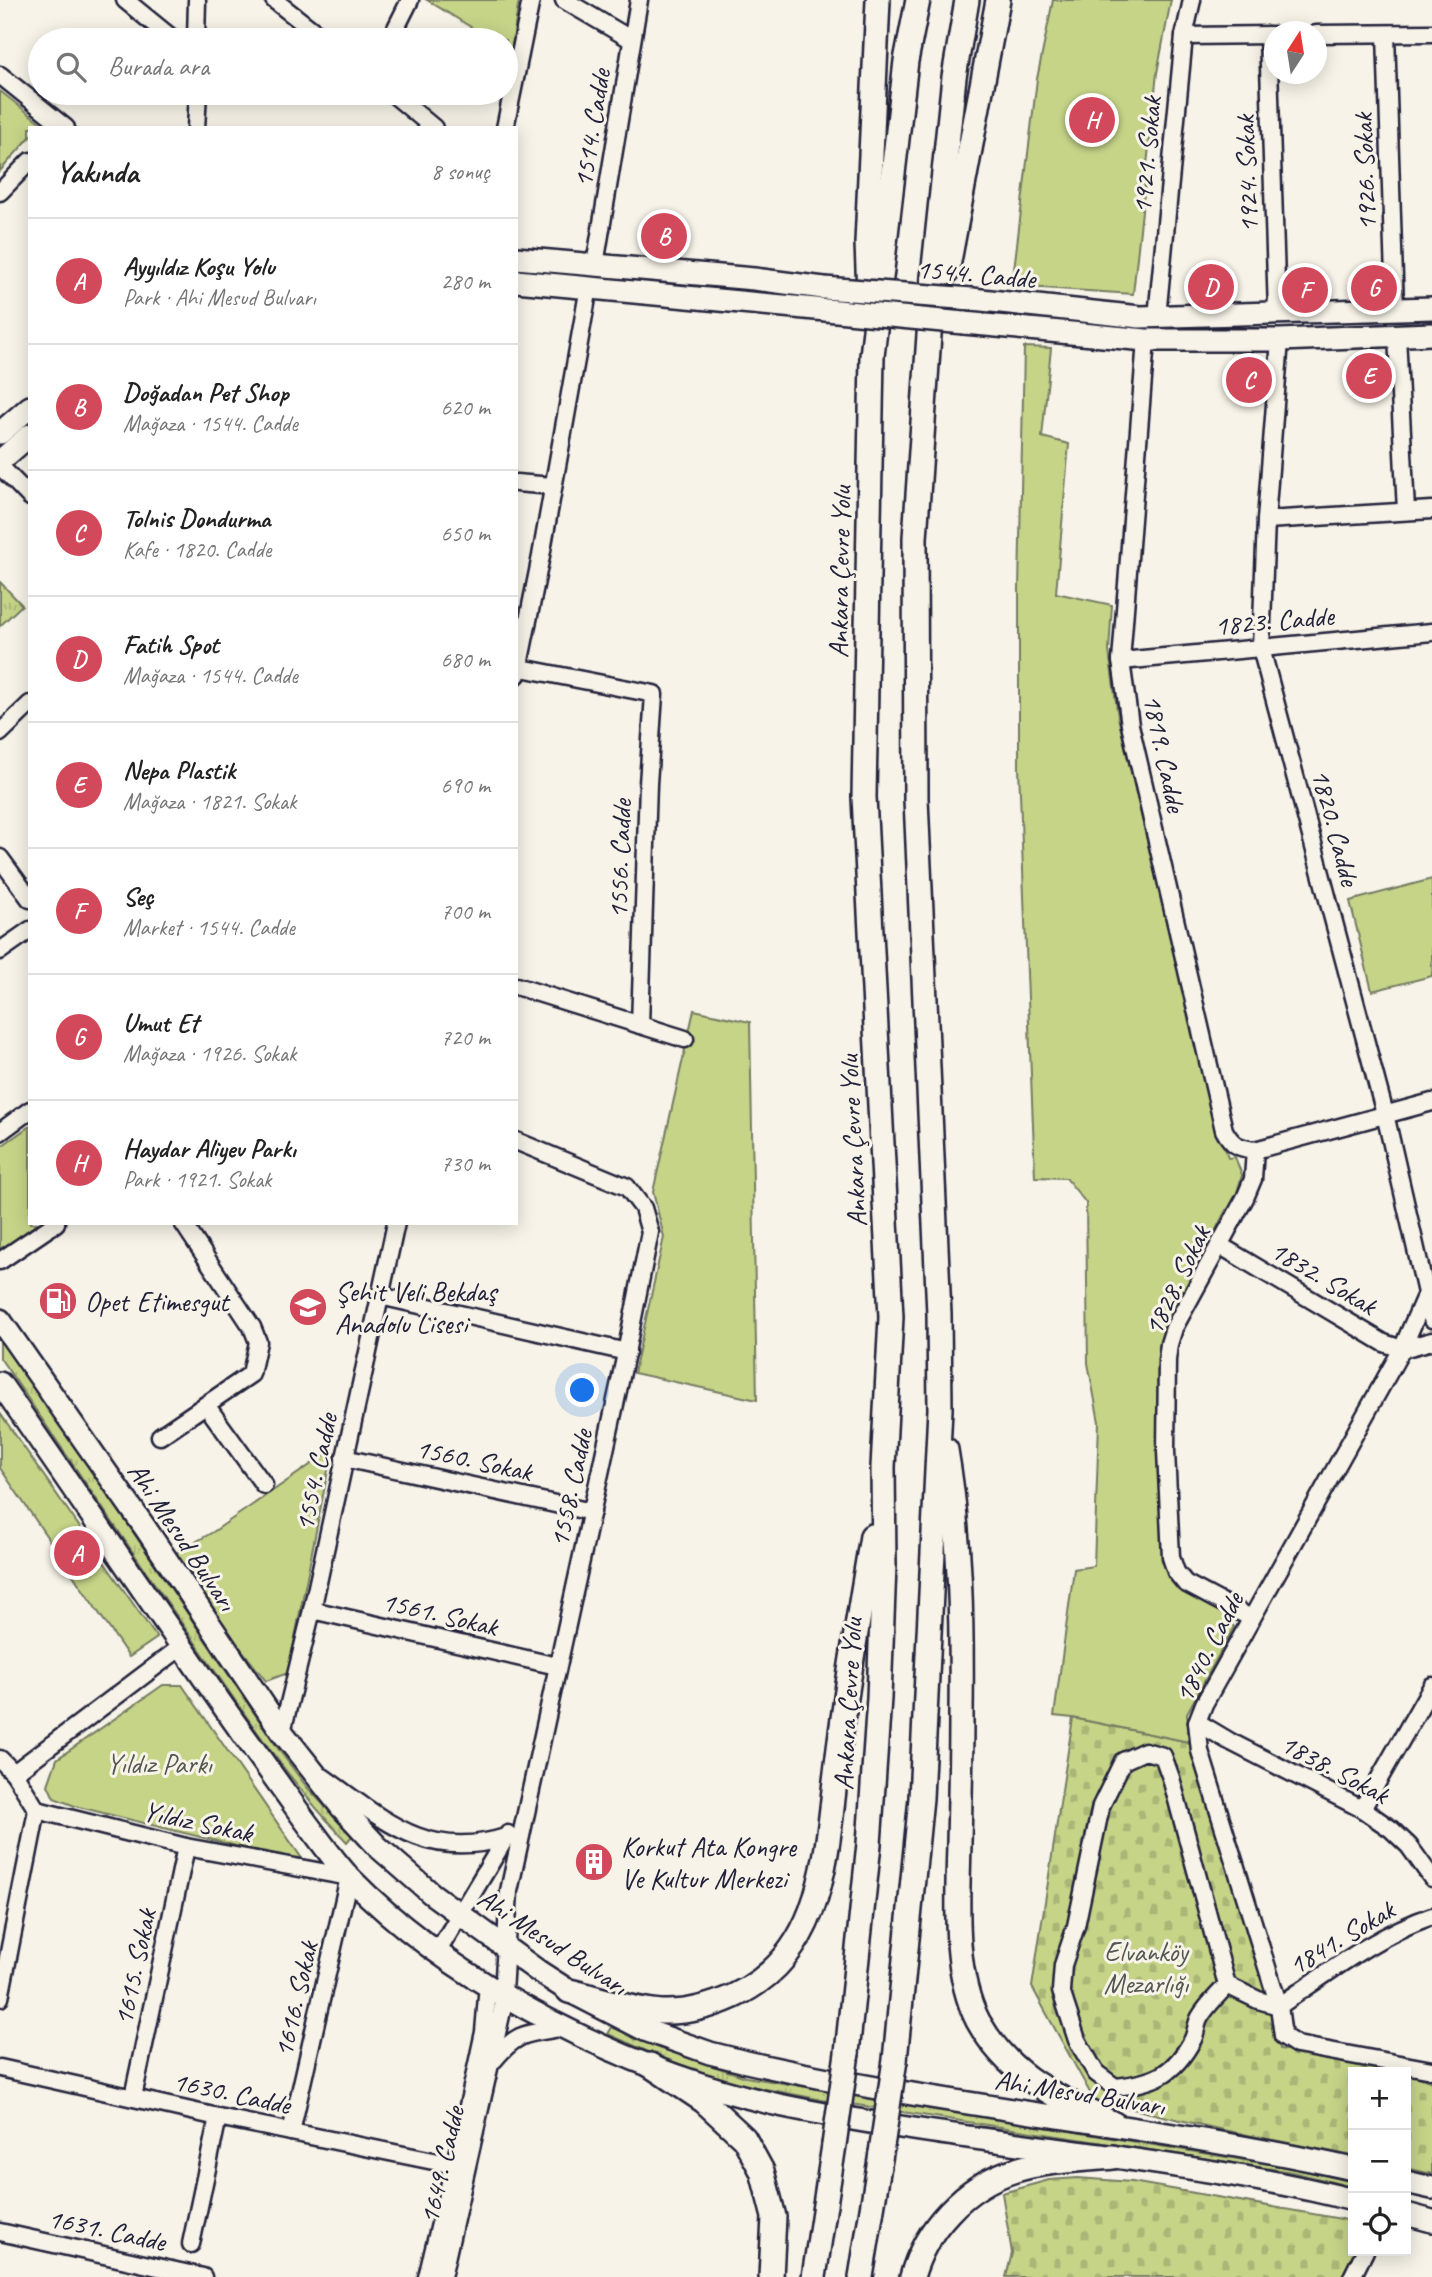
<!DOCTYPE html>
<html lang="tr">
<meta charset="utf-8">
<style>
:root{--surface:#fff;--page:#f6f6f6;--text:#222;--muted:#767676;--line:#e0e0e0;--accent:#d1495b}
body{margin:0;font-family:Caveat,sans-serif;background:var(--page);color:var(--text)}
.controls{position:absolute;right:21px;bottom:21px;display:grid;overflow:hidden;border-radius:0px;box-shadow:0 4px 18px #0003}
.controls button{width:63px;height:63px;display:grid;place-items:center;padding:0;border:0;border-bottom:2px solid var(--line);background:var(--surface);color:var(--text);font:35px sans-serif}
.compass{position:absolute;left:1264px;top:21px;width:63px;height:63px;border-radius:50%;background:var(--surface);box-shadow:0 4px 18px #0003;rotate:12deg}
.you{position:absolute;left:583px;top:1391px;width:24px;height:24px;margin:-18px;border:5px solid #fff;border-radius:50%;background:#1a73e8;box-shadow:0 0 0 10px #1a73e833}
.badge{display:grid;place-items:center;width:46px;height:46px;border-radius:50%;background:var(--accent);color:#fff;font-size:23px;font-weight:700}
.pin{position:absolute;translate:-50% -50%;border:4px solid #fff;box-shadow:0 2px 7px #0006}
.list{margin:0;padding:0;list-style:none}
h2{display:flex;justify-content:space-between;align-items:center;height:91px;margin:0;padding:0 28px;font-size:30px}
h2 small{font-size:23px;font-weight:400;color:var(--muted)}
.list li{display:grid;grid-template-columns:46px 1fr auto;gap:21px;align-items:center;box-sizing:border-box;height:126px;padding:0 28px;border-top:2px solid var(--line)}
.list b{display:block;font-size:26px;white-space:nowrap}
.list p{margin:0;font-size:23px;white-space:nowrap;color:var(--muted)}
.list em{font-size:23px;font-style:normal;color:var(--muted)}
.icon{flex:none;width:38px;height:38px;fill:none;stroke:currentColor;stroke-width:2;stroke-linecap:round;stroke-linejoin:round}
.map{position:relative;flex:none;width:1432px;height:2277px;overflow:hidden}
.search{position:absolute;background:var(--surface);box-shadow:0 4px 18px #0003;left:28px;top:28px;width:490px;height:77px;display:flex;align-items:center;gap:18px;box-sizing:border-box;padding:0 24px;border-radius:38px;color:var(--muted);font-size:26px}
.panel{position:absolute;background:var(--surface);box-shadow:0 4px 18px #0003;left:28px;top:126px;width:490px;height:1099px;border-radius:0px}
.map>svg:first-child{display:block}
</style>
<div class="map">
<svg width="1432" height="2277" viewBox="0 0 1432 2277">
<defs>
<pattern id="grass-tufts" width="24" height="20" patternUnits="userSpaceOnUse" patternTransform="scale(1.75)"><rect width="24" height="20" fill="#c6d488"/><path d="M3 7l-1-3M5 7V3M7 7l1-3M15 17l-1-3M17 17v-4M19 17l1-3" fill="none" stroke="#aab676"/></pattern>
<pattern id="cemetery-stones" width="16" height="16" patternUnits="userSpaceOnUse" patternTransform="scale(1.75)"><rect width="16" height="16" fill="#c6d488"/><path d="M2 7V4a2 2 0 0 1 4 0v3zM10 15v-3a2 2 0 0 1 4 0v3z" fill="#aab676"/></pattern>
</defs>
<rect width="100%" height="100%" fill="#f7f3e8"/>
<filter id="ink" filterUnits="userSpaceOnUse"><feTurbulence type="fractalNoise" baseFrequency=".0143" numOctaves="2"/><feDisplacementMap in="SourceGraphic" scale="14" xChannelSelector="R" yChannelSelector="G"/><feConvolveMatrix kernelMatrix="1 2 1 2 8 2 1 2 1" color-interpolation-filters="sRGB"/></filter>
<g filter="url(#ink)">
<!-- grass -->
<g fill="url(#grass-tufts)" stroke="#747b62" stroke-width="2">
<polygon points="0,582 22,605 0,626"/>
<path d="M0,1340L105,1490L279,1750L307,1787L352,1836L347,1842C290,1783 245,1715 199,1648C132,1552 67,1455 0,1358Z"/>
<polygon points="612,2027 662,2049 746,2077 1292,2168 1353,2182 1353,2187 1292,2172 1240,2164 818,2099 745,2085 704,2073 660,2057 608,2034"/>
</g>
<!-- cemetery -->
<g fill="url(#cemetery-stones)" stroke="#747b62" stroke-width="2">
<polygon points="1073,1718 1189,1742 1268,1989 1280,2049 1406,2072 1353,2072 1353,2156 1223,2130 1094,2100 1032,1987"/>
<polygon points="1406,2072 1432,2082 1432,2174 1406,2168"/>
<polygon points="1078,2178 1132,2182 1353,2221 1353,2251 1358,2251 1347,2277 1006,2277 1012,2253 1002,2193 1049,2180"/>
</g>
<!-- park -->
<g fill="#c6d488" stroke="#747b62" stroke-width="2">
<polygon points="427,0 519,0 511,52 506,49 506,40 492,40"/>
<polygon points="1053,0 1171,0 1157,73 1133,294 1012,286 1037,79"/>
<polygon points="0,91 42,124 38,128 30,128 30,137 0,171"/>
<path d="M1024,347L1051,348L1042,437L1069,444L1056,593L1112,605L1109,651L1118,717L1218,1140H1222L1228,1158L1235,1157L1242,1175L1233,1207L1226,1210L1166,1327L1159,1349L1158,1374L1164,1557C1165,1562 1166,1569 1168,1574C1179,1598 1219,1600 1234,1627L1187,1713L1189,1742L1073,1718L1054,1716L1074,1569L1094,1566L1099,1422L1088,1363L1086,1203L1066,1178L1035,1177L1019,768V589Z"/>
<polygon points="1432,879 1432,976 1372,991 1350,901"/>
<polygon points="694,1010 750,1022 757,1400 634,1373 664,1237 653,1192"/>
<polygon points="30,1126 30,1223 39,1223 0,1250 0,1147"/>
<polygon points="0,1413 157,1638 129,1657 0,1468"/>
<polygon points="332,1450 288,1673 266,1681 221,1623 174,1554 213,1532"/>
<polygon points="163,1685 182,1685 305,1863 75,1806 54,1798 48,1785 57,1759"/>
</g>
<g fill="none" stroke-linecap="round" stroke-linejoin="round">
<!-- minor casing -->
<g stroke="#22223b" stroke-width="21">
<g id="minor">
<polyline points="125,0 174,40"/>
<polyline points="274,0 325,40"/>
<polyline points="564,0 632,40"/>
<polyline points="1316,34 1432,33"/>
<polyline points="1386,34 1395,309"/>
<polyline points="1268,35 1277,312"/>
<polyline points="1184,36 1274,35"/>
<polyline points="196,40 197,0"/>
<polyline points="390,40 410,0"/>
<polyline points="0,75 66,128"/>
<polyline points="392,93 434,128"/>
<polyline points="196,128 198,93"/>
<polyline points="505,128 531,0"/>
<polyline points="0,192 30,161"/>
<polyline points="595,265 639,0"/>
<polyline points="1157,317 1184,36 1192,0"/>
<polyline points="1397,336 1406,511"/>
<path d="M1146,340L1121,661L1130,725L1224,1130C1232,1145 1238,1148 1255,1150L1432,1102"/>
<polyline points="1280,340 1266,520 1261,648 1385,1114 1432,1319"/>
<polyline points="0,466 30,497"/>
<polyline points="516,483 553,486"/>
<polyline points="1266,520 1432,510"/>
<polyline points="1121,661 1432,632"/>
<polyline points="516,667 654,694 648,784 640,1025"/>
<polyline points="517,675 541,556 589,287"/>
<polyline points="0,733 30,704"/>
<polyline points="0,858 30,899"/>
<polyline points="0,951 30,930"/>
<polyline points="516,986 685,1039"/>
<polyline points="0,1132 30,1110"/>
<polyline points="1221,1246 1384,1343 1402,1349 1432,1341"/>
<polyline points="0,1261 56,1223"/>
<polyline points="1426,1294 1402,1349 1204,1704 1197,1722 1200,1751 1279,2006 1283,2036 1297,2045 1432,2070"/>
<polyline points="380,1296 627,1352"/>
<polyline points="206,1405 264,1485"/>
<polyline points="160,1436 251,1374 258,1342 252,1327 183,1223"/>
<polyline points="344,1458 592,1512"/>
<polyline points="312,1610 557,1666"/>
<polyline points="1251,1618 1185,1583 1176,1572 1171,1557 1166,1451 1167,1360 1169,1344 1174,1328 1245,1198 1253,1179 1255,1150"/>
<polyline points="1197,1722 1229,1741 1362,1809 1391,1829 1409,1846 1432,1878"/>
<polyline points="282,1732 312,1610 396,1223"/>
<polyline points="0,1759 14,1773 37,1810"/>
<polyline points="14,1773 181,1647"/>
<path d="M323,1777C384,1820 427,1862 506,1837"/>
<polyline points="1362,1809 1432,1686"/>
<polyline points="37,1810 186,1847 349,1877 291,2132"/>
<polyline points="438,1951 508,1834"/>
<path d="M1227,1985C1218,1995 1205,2007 1199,2019C1196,2025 1196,2033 1193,2039C1174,2075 1154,2083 1115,2087L1096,2073L1077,2040L1061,1991L1063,1965L1076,1926L1101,1806L1123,1761L1145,1751L1163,1756L1171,1778L1227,1985L1258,2000L1279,2006C1328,1973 1376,1935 1432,1916"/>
<polyline points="0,1998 37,1810"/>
<path d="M494,2060C519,2029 530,2034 566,2027"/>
<polyline points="0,2068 218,2117 453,2165"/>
<polyline points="133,2097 186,1847"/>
<polyline points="0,2232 203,2277"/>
<polyline points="191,2244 218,2117"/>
<polyline points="427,2277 461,2138 484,2032 488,1984"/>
<polyline points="442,2277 502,2011 509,1891 624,1363 650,1232 643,1208 627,1187 516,1141"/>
<polyline points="1352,2277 1365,2251"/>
</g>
</g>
<!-- major casing -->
<g stroke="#22223b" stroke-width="26">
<g id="major">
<polyline points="516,258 754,279 824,288"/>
<polyline points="516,281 826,310"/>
<polyline points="972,299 1140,317 1432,308"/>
<polyline points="964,323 1146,340 1280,340 1432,334"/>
<polyline points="0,433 30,407"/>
<polyline points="0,461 30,435"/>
<path d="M0,1320L146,1529L282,1732L342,1808L378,1847L432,1894L538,1971L569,1991L645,2030L710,2053L742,2061C944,2107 1151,2124 1353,2169"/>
<path d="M0,1383C79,1496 156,1611 235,1723C258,1755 281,1787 304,1819C319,1839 334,1861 351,1879C457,1987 632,2073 779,2105C894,2129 1013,2143 1129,2159C1204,2170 1280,2181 1353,2200"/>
<polyline points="1406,2182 1432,2188"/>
<polyline points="1406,2214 1432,2221"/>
</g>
</g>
<!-- highway casing -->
<g stroke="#22223b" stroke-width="28">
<g id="highway">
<polyline points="947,272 998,0"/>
<polyline points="869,294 867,243 878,0"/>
<path d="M946,1450C961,1538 962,1626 961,1715C961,1758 960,1800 959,1843C958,1897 952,1971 978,2021C1011,2080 1057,2096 1114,2124"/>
<path d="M569,1991C599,1998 631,2010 662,2012C686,2013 712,2006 734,1996C829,1952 826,1845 838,1756C847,1682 860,1609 872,1536"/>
<polyline points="847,2053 869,1844 879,1698 884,1565 883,1467 891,1317 864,797 872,356 906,61 918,0"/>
<polyline points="895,2060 921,1798 940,1409 939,1314 916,799 915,538 933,277 954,77 967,0"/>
<polyline points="650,2065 704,2101 744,2138 762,2171 774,2217 771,2277"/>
<polyline points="814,2277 834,2145"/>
<polyline points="861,2277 881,2153"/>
<path d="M912,2277C919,2252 931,2231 949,2212C996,2161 1048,2163 1113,2157"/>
</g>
</g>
<!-- minor -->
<use href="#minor" stroke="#f7f3e8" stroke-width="16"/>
<!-- major -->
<use href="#major" stroke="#f7f3e8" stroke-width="21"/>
<!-- highway -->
<use href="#highway" stroke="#f7f3e8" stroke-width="23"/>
<!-- major-bridge casing -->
<g stroke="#22223b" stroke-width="26" stroke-linecap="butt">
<g id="major-bridge">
<polyline points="824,288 972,299"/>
<polyline points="826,310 964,323"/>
</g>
</g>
<!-- highway-bridge casing -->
<g stroke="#22223b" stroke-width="28" stroke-linecap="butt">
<g id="highway-bridge">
<polyline points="834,2145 847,2053"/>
<polyline points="881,2153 895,2060"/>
</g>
</g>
<!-- major-bridge -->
<use href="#major-bridge" stroke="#f7f3e8" stroke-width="21"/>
<!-- highway-bridge -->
<use href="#highway-bridge" stroke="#f7f3e8" stroke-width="23"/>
</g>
</g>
<!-- icons -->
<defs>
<g id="fuel-disc" transform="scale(2.0125)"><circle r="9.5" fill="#d1495b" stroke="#f7f3e8"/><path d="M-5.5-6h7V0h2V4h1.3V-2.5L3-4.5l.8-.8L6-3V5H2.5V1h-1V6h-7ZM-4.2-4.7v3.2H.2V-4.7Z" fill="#fff"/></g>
<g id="school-disc" transform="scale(2.0125)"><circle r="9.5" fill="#d1495b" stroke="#f7f3e8"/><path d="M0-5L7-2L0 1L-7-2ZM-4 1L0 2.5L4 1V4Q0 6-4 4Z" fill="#fff"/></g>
<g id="building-disc" transform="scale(2.0125)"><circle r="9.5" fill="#d1495b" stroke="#f7f3e8"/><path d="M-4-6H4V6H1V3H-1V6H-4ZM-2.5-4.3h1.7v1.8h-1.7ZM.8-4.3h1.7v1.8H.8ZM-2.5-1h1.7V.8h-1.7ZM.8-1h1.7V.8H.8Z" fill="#fff"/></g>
</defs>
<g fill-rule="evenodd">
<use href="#fuel-disc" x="58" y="1301"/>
<use href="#school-disc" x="308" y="1307"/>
<use href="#building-disc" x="594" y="1862"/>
</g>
<g text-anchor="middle" stroke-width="6" stroke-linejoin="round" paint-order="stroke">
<!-- street labels -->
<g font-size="28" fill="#22223b" stroke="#f7f3e8">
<text transform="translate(591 128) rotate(-81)" y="10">1514. Cadde</text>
<text transform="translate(1146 155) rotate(-85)" y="10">1921. Sokak</text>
<text transform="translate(1364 172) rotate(-92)" y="10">1926. Sokak</text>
<text transform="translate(1246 174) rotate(-92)" y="10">1924. Sokak</text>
<text transform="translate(976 273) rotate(5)" y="10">1544. Cadde</text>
<text transform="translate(839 572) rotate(-89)" y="10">Ankara Çevre Yolu</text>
<text transform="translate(1274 620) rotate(-5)" y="10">1823. Cadde</text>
<text transform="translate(1165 753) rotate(78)" y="10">1819. Cadde</text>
<text transform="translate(1336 827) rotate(75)" y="10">1820. Cadde</text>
<text transform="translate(619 859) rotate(-88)" y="10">1556. Cadde</text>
<text transform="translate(852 1141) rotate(-93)" y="10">Ankara Çevre Yolu</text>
<text transform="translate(1324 1277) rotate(31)" y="10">1832. Sokak</text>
<text transform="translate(1176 1280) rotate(-64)" y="10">1828. Sokak</text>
<text transform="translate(474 1459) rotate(12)" y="10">1560. Sokak</text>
<text transform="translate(315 1472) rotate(-78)" y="10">1554. Cadde</text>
<text transform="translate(570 1488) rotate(-78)" y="10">1558. Cadde</text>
<text transform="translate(183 1536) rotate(56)" y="10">Ahi Mesud Bulvarı</text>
<text transform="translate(440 1613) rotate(13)" y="10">1561. Sokak</text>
<text transform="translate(1208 1647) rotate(-63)" y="10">1840. Cadde</text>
<text transform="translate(847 1704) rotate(-87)" y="10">Ankara Çevre Yolu</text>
<text transform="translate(1335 1768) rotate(28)" y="10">1838. Sokak</text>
<text transform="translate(198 1821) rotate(12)" y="10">Yıldız Sokak</text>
<text transform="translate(1341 1937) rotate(-31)" y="10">1841. Sokak</text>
<text transform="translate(553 1941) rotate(33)" y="10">Ahi Mesud Bulvarı</text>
<text transform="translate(134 1967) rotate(-78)" y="10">1615. Sokak</text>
<text transform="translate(295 1999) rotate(-77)" y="10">1616. Sokak</text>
<text transform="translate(232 2092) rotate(12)" y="10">1630. Cadde</text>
<text transform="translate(1080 2092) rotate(9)" y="10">Ahi Mesud Bulvarı</text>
<text transform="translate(441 2165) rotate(-77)" y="10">1649. Cadde</text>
<text transform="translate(107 2229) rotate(12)" y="10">1631. Cadde</text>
</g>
<!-- poi labels -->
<g font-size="28" fill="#22223b" stroke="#f7f3e8" text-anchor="start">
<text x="335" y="1301">Şehit Veli Bekdaş<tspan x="335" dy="32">Anadolu Lisesi</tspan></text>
<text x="85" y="1311">Opet Etimesgut</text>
<text x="621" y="1856">Korkut Ata Kongre<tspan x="621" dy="32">Ve Kultur Merkezi</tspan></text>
</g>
<!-- park labels -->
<g font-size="28" fill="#535752" stroke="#f7f3e8">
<text x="159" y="1773">Yıldız Parkı</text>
<text x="1146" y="1961">Elvanköy<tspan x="1146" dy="32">Mezarlığı</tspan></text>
</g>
</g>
</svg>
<div class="controls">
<button>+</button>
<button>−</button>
<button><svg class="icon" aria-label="locate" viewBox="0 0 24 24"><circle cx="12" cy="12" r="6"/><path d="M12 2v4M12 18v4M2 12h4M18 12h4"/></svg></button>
</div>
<svg class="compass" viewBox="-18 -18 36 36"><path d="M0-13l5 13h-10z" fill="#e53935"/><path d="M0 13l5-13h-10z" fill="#767676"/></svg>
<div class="you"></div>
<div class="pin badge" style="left:77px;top:1553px">A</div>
<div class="pin badge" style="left:664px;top:236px">B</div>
<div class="pin badge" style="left:1249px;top:380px">C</div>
<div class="pin badge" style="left:1211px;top:287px">D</div>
<div class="pin badge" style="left:1369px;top:376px">E</div>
<div class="pin badge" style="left:1305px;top:290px">F</div>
<div class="pin badge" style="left:1374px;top:288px">G</div>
<div class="pin badge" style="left:1092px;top:120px">H</div>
<div class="search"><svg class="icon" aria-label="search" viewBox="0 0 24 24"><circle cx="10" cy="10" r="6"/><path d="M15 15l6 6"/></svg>Burada ara</div>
<section class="panel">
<h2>Yakında<small>8 sonuç</small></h2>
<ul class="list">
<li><span class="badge">A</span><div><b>Ayyıldız Koşu Yolu</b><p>Park · Ahi Mesud Bulvarı</p></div><em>280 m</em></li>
<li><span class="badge">B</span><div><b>Doğadan Pet Shop</b><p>Mağaza · 1544. Cadde</p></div><em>620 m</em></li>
<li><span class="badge">C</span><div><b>Tolnis Dondurma</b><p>Kafe · 1820. Cadde</p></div><em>650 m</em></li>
<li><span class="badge">D</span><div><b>Fatih Spot</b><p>Mağaza · 1544. Cadde</p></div><em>680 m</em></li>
<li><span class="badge">E</span><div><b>Nepa Plastik</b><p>Mağaza · 1821. Sokak</p></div><em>690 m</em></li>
<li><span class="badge">F</span><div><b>Seç</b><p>Market · 1544. Cadde</p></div><em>700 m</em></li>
<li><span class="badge">G</span><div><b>Umut Et</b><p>Mağaza · 1926. Sokak</p></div><em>720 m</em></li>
<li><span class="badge">H</span><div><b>Haydar Aliyev Parkı</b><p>Park · 1921. Sokak</p></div><em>730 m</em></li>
</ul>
</section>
</div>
